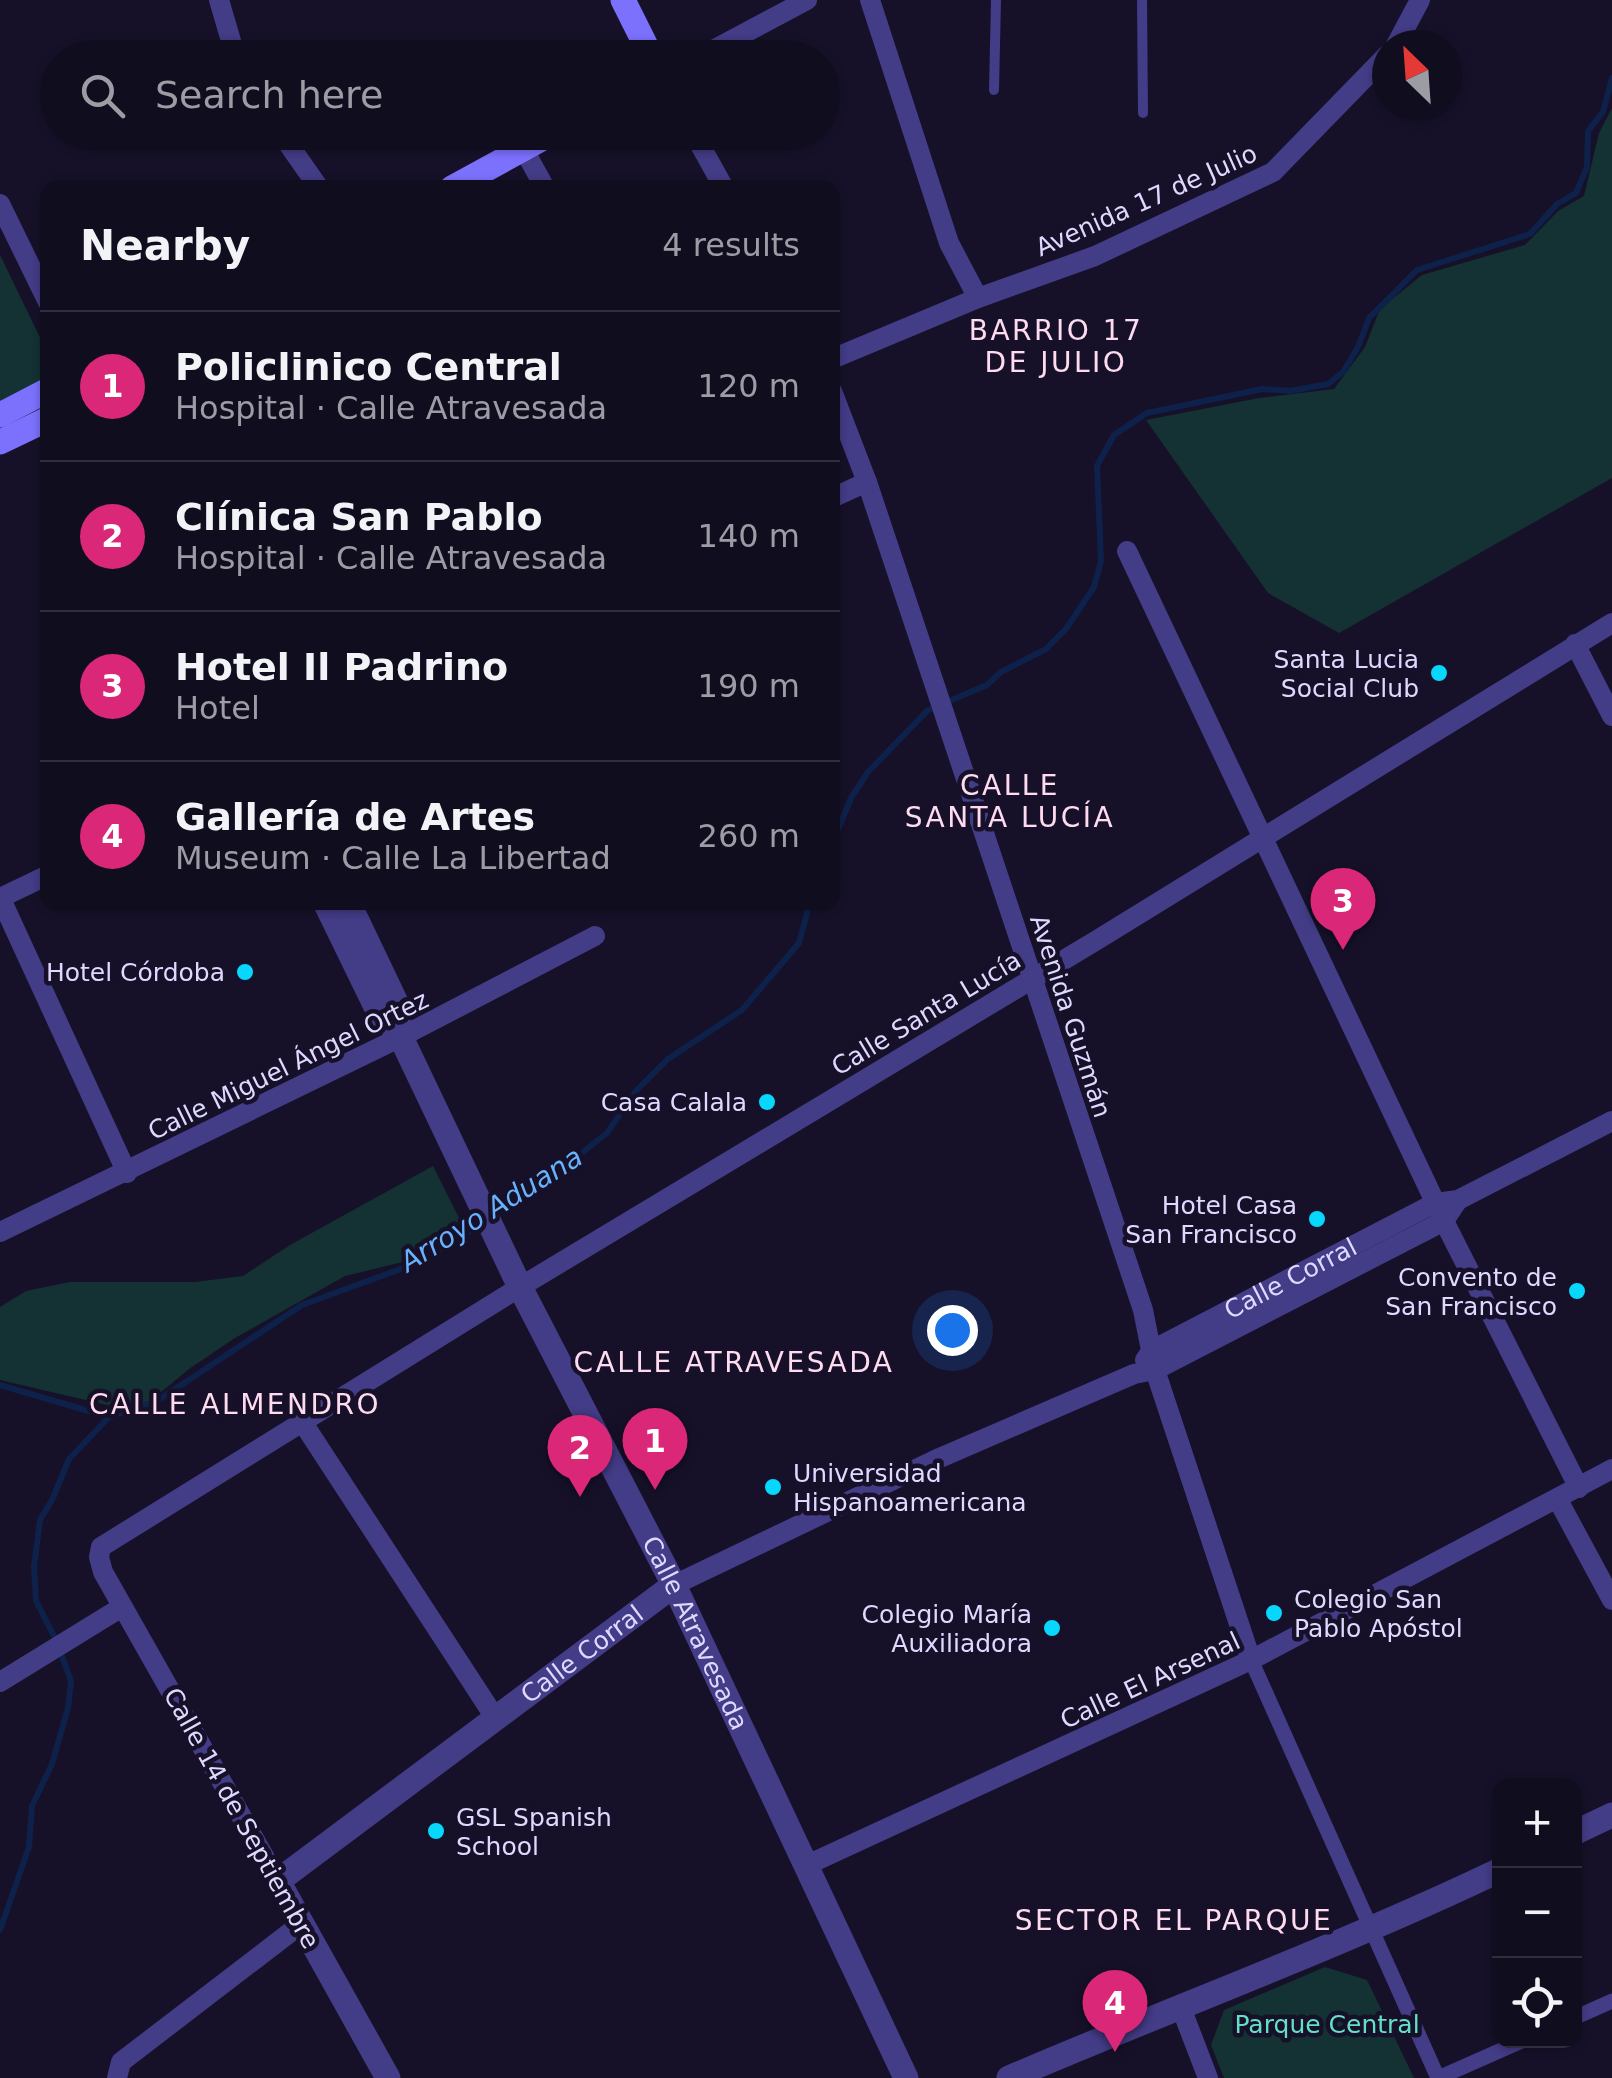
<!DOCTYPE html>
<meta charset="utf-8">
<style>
:root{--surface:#100d1f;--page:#191628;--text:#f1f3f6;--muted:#9c9ca4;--line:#302d3d;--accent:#db2777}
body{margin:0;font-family:"DejaVu Sans",sans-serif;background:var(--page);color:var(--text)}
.controls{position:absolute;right:30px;bottom:30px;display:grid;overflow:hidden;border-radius:20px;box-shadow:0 2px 8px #0004}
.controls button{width:90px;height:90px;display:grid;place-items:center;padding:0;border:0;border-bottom:2px solid var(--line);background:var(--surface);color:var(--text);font:50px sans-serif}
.compass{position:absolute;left:1372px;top:30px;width:90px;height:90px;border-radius:50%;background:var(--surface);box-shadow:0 2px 8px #0004;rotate:335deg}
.you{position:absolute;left:952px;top:1330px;width:35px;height:35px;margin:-25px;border:8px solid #fff;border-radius:50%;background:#1a73e8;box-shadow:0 0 0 15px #1a73e833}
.badge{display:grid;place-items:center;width:65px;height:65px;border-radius:50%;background:var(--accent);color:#fff;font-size:32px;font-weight:700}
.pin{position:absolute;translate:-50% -82px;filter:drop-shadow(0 2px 5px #0008)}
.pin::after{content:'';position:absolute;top:52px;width:35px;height:30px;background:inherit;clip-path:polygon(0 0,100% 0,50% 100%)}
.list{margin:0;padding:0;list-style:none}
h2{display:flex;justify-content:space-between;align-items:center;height:130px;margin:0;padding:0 40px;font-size:42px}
h2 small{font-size:32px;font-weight:400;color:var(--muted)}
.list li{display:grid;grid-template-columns:65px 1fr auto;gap:30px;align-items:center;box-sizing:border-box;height:150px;padding:0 40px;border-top:2px solid var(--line)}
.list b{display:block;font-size:38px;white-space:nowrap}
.list p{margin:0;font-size:32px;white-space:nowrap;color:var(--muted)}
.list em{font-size:32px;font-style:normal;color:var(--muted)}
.icon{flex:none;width:55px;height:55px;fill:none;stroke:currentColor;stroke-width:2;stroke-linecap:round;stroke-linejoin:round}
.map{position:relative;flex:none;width:1612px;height:2078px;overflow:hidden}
.search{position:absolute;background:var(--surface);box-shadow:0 2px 8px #0004;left:40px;top:40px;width:800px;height:110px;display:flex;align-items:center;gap:25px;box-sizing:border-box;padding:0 35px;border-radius:55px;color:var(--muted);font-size:38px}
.panel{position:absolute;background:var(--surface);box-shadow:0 2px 8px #0004;left:40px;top:180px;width:800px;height:730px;border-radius:20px}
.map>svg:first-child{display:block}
</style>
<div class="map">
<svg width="1612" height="2078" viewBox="0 0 1612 2078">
<rect width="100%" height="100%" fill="#161129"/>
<!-- green -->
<g fill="#143233">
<polygon points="1612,108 1612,478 1339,633 1268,593 1146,420 1259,398 1334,389 1365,347 1380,309 1422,275 1525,245 1558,211 1584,196 1599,133"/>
<polygon points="0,255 48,354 47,377 0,403"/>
<polygon points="433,1166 468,1236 419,1258 345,1276 235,1338 189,1369 137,1412 0,1380 0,1307 26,1291 70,1282 195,1282 243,1276 290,1245"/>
<polygon points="1325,1967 1367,1980 1414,2078 1224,2078 1211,2045 1224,2010"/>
</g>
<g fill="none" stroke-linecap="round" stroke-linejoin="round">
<!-- stream -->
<g stroke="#0d214b" stroke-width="6">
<polyline points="832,844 851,798 868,772 928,710 987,685 1001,672 1046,649 1066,629 1094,587 1101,561 1097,466 1114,435 1147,413 1262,389 1290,391 1328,384 1343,372 1358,347 1369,318 1417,270 1530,234 1557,204 1576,193 1587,167 1588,131 1603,112 1612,78"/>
<polyline points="492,1216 559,1171 607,1133 636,1091 668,1059 742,1010 799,943 810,902"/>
<polyline points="0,1385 109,1417"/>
<polyline points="0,1930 29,1847 32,1806 52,1764 68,1708 71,1681 56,1640 36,1601 34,1567 40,1520 53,1498 69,1459 109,1417 157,1401 302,1305 417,1263 482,1224"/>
</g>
<!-- service -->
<g stroke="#433c87" stroke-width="10">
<polyline points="1142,0 1143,113"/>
<polyline points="994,90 996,0"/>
</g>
<!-- pedestrian -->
<g stroke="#433c87" stroke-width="15">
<polyline points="1251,1660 1438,2078"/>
<polyline points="1574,2018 1612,2001"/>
<polyline points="1438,2078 1524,2040"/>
</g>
<!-- minor -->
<g stroke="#433c87" stroke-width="20">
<polyline points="219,0 236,58"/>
<polyline points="870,0 949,243 978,298"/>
<polyline points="1396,45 1420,0"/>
<polyline points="698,58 807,0"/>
<polyline points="280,132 319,188"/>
<polyline points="693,132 724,188"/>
<polyline points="523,148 545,188"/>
<polyline points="0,204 48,302"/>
<polyline points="832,359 978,298 1095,256 1273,172 1387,55"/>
<polyline points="832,391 867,482 1143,1310 1155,1370 1251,1660"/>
<polyline points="832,498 867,482"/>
<polyline points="1127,551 1444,1221 1579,1488"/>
<polyline points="1575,644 1612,716"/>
<polyline points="0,897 127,1173"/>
<polyline points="0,898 48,875"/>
<polyline points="0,1232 401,1037 595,936"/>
<path id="s1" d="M1145,1360L1152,1350L1435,1203L1458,1200L1612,1121"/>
<polyline points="303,1423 496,1719"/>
<polyline points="1558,1500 1612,1600"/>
<polyline points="674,1585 935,1460 1134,1374 1155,1370 1444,1221 1458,1200"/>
<polyline points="0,1682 122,1607"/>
<polyline points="807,1865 1251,1660 1612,1469"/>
<polyline points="278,1881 103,1572 99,1557 101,1547 520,1287 1097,940 1612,623"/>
<polyline points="1180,2005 1208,2078"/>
<polyline points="117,2078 121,2062 301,1924"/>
</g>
<!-- tertiary -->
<g stroke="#433c87" stroke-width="25">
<path id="s2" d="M325,902L382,1019L397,1029L520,1287L674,1585L906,2078"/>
<polyline points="348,902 400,1011 397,1029"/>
<polyline points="1574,1833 1612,1815"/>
<path id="s3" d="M388,2078L278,1881L674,1585"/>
<path d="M1009,2078C1172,2008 1339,1947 1500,1870"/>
</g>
<!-- secondary -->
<g stroke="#7c71fd" stroke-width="25">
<polyline points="623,0 652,58"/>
<polyline points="452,188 554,132"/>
<polyline points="0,415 48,390"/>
<polyline points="0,442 48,419"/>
</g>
</g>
<!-- markers -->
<g fill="#07d7fc" stroke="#161129" stroke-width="4">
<circle cx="1439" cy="673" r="10"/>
<circle cx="245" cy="972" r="10"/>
<circle cx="767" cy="1102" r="10"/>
<circle cx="1317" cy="1219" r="10"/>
<circle cx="1577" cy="1291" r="10"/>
<circle cx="773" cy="1487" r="10"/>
<circle cx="1274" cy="1613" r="10"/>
<circle cx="1052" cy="1628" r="10"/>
<circle cx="436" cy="1831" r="10"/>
</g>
<g text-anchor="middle" stroke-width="9" stroke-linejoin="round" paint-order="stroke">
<!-- street labels -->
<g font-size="25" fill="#dfd9ff" stroke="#161129">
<text transform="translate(1146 200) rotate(-24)" y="9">Avenida 17 de Julio</text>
<text transform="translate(926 1013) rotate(-31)" y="9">Calle Santa Lucía</text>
<text transform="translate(1071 1016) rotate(72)" y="9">Avenida Guzmán</text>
<text transform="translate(288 1065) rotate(-26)" y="9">Calle Miguel Ángel Ortez</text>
<text dy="9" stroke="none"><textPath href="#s1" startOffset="168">Calle Corral</textPath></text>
<text dy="9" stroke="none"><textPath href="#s2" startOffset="822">Calle Atravesada</textPath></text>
<text dy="9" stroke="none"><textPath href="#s3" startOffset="605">Calle Corral</textPath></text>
<text transform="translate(1150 1680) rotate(-25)" y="9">Calle El Arsenal</text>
<text transform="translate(242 1818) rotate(61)" y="9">Calle 14 de Septiembre</text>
</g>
<!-- poi labels -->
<g font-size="25" fill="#dfd9ff" stroke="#161129" text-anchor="end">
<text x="1419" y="668">Santa Lucia<tspan x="1419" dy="29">Social Club</tspan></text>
<text x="225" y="981">Hotel Córdoba</text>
<text x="747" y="1111">Casa Calala</text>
<text x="1297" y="1214">Hotel Casa<tspan x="1297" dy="29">San Francisco</tspan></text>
<text x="1557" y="1286">Convento de<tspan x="1557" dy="29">San Francisco</tspan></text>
<text x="793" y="1482" text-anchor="start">Universidad<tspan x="793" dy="29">Hispanoamericana</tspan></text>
<text x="1294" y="1608" text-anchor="start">Colegio San<tspan x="1294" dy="29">Pablo Apóstol</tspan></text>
<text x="1032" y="1623">Colegio María<tspan x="1032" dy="29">Auxiliadora</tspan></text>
<text x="456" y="1826" text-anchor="start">GSL Spanish<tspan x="456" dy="29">School</tspan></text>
</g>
<!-- park labels -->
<g font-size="25" fill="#64dfc7" stroke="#161129">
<text x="1327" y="2033">Parque Central</text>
</g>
<!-- neighbourhood labels -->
<g font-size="28" letter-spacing="2.5" fill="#ffdbf0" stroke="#161129">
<text x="1056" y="340">BARRIO 17<tspan x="1056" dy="32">DE JULIO</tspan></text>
<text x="1010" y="795">CALLE<tspan x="1010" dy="32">SANTA LUCÍA</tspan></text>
<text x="734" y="1372">CALLE ATRAVESADA</text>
<text x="235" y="1414">CALLE ALMENDRO</text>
<text x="1174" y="1930">SECTOR EL PARQUE</text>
</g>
<!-- water labels -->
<g font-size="28" font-style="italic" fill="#68b1fd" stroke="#161129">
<text transform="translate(491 1209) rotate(-32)" y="10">Arroyo Aduana</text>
</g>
</g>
</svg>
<div class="controls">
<button>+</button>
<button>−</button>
<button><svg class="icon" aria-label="locate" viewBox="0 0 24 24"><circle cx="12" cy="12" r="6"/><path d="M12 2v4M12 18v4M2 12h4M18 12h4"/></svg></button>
</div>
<svg class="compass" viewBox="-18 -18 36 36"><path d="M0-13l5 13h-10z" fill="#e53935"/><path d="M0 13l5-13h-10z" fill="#9c9ca4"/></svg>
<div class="you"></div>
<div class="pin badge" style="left:655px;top:1490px">1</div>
<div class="pin badge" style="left:580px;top:1497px">2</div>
<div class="pin badge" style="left:1343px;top:950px">3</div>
<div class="pin badge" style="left:1115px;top:2052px">4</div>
<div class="search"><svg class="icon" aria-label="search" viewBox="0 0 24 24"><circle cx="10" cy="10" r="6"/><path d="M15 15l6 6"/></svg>Search here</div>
<section class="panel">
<h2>Nearby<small>4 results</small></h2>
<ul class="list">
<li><span class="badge">1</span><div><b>Policlinico Central</b><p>Hospital · Calle Atravesada</p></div><em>120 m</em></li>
<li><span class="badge">2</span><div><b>Clínica San Pablo</b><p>Hospital · Calle Atravesada</p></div><em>140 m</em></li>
<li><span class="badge">3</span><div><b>Hotel Il Padrino</b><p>Hotel</p></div><em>190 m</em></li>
<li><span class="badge">4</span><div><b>Gallería de Artes</b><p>Museum · Calle La Libertad</p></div><em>260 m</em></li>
</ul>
</section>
</div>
